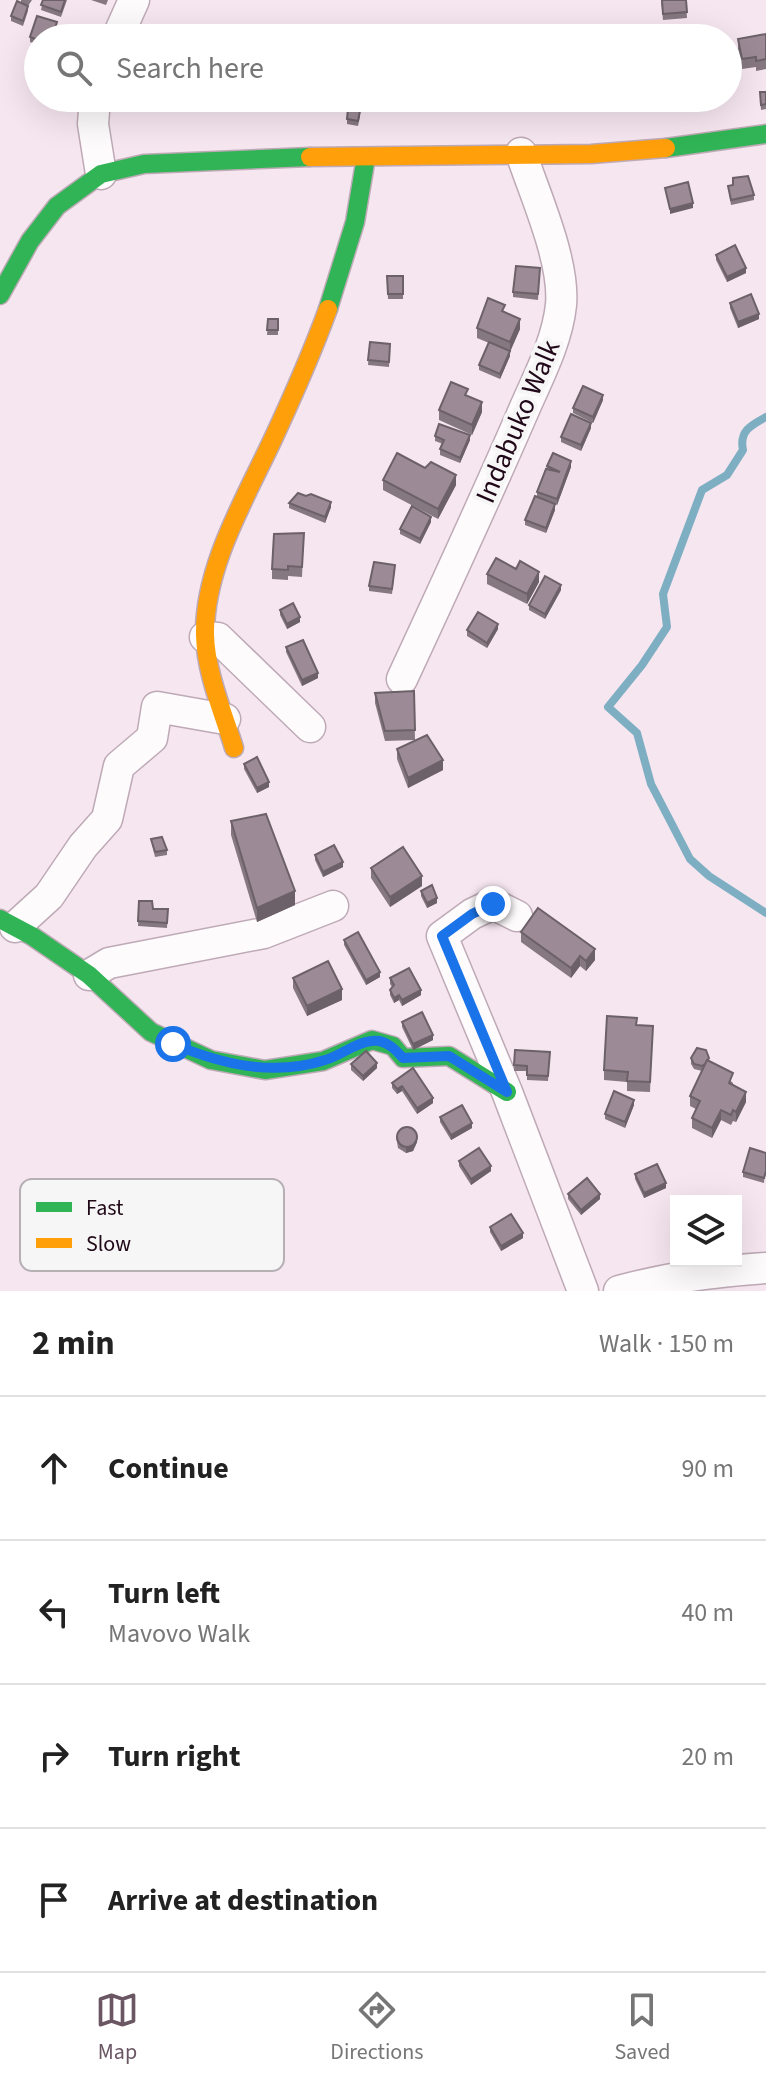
<!DOCTYPE html>
<meta charset="utf-8">
<style>
:root{--surface:#fff;--page:#f2f2f2;--text:#222;--muted:#767676;--line:#e0e0e0;--accent:#6b5664}
body{margin:0;font-family:"Source Sans 3",sans-serif;background:var(--page);color:var(--text)}
.controls{position:absolute;right:24px;bottom:24px;display:grid;overflow:hidden;border-radius:0px;box-shadow:0 8px 32px #0002}
.controls button{width:72px;height:72px;display:grid;place-items:center;padding:0;border:0;border-bottom:2px solid var(--line);background:var(--surface);color:var(--text);font:40px sans-serif}
.stop{position:absolute;width:24px;height:24px;margin:-18px;border:6px solid #1a73e8;border-radius:50%;background:#fff}
.stop.end{background:#1a73e8;border-color:#fff;box-shadow:0 2px 8px #0008}
.list{margin:0;padding:0;list-style:none}
h2{display:flex;justify-content:space-between;align-items:center;height:104px;margin:0;padding:0 32px;font-size:34px}
h2 small{font-size:26px;font-weight:400;color:var(--muted)}
.list li{display:grid;grid-template-columns:52px 1fr auto;gap:24px;align-items:center;box-sizing:border-box;height:144px;padding:0 32px;border-top:2px solid var(--line)}
.list b{display:block;font-size:30px;white-space:nowrap}
.list p{margin:0;font-size:26px;white-space:nowrap;color:var(--muted)}
.list em{font-size:26px;font-style:normal;color:var(--muted)}
.icon{flex:none;width:44px;height:44px;fill:none;stroke:currentColor;stroke-width:2;stroke-linecap:round;stroke-linejoin:round}
.map{position:relative;flex:none;width:766px;height:1291px;overflow:hidden}
.search{position:absolute;background:var(--surface);box-shadow:0 8px 32px #0002;left:24px;right:24px;top:24px;height:88px;display:flex;align-items:center;gap:20px;box-sizing:border-box;padding:0 28px;border-radius:44px;color:var(--muted);font-size:30px}
.sheet{height:680px;background:var(--surface)}
nav{display:flex;justify-content:space-around;align-items:center;box-sizing:border-box;height:112px;border-top:2px solid var(--line);background:var(--surface);font-size:22px;color:var(--muted)}
nav a{display:grid;justify-items:center;gap:4px}
nav .on{color:var(--accent)}
.map>svg:first-child{display:block}
</style>
<div class="map">
<svg width="766" height="1291" viewBox="0 0 766 1291">
<rect width="100%" height="100%" fill="#f6e6f0"/>
<g fill="none" stroke-linecap="round" stroke-linejoin="round">
<!-- stream -->
<path stroke="#7eaec2" stroke-width="8" d="M766,417C751,425 739,431 743,450L727,475L702,490L663,594L667,627L642,665L608,707L637,733L651,784L690,859L709,876L766,913"/>
<!-- street casing -->
<g stroke="#beaab6" stroke-width="33">
<g id="street">
<polyline points="117,38 134,0"/>
<polyline points="95,98 93,124 101,174"/>
<polyline points="205,637 218,638 310,727"/>
<path d="M402,679C442,593 482,506 520,419C535,383 557,344 561,305C565,261 535,195 521,153"/>
<polyline points="517,916 493,904 472,914 442,936 507,1092 583,1291"/>
<polyline points="15,927 49,896 83,846 107,819 119,766 152,738 157,707 225,719"/>
<polyline points="89,975 109,963 264,933 333,906"/>
<path d="M619,1291C667,1278 716,1271 766,1268"/>
</g>
</g>
<!-- fast casing -->
<g stroke="#beaab6" stroke-width="21">
<g id="fast">
<polyline points="666,148 766,134"/>
<polyline points="0,295 30,241 57,206 101,174 144,164 310,157"/>
<polyline points="328,309 355,222 366,157"/>
<polyline points="0,919 32,936 89,975 151,1032 211,1060 265,1070 323,1061 372,1040 393,1046 403,1058 449,1056 507,1092"/>
</g>
</g>
<!-- slow casing -->
<g stroke="#beaab6" stroke-width="21">
<g id="slow">
<polyline points="310,157 591,154 666,148"/>
<path d="M234,748C223,712 206,673 205,635C204,567 245,499 273,439C293,396 312,353 328,309"/>
</g>
</g>
<!-- street -->
<use href="#street" stroke="#fefbfd" stroke-width="30"/>
<!-- fast -->
<use href="#fast" stroke="#30b455" stroke-width="18"/>
<!-- slow -->
<use href="#slow" stroke="#ff9f0a" stroke-width="18"/>
</g>
<!-- wall -->
<g fill="#867881">
<polygon points="21,0 32,0 28,6 28,11 23,26 11,21 11,16 21,3"/>
<polygon points="43,0 67,0 61,17 41,10"/>
<polygon points="91,0 108,0 106,5"/>
<polygon points="661,0 686,0 687,18 663,20"/>
<polygon points="57,27 38,38 38,45 30,42 30,37"/>
<polygon points="766,34 766,69 756,71 756,67 742,69 738,49 738,39"/>
<polygon points="760,92 766,92 766,109 761,110"/>
<polygon points="350,98 368,98 367,108 349,107"/>
<polygon points="360,116 358,126 347,124 347,119"/>
<polygon points="733,185 754,195 754,200 731,205 728,186"/>
<polygon points="716,255 746,273 727,282 716,260"/>
<polygon points="540,268 538,300 513,297 513,292"/>
<polygon points="387,276 403,276 403,299 388,299"/>
<polygon points="730,303 759,319 738,328 730,308"/>
<polygon points="505,313 520,329 510,351 510,356 500,379 479,370 479,365 489,343 477,338 477,328"/>
<polygon points="268,319 278,319 278,335 267,335"/>
<polygon points="370,342 390,344 389,367 368,365"/>
<polygon points="468,396 482,412 472,435 439,420 439,410"/>
<polygon points="603,400 593,423 573,413 573,408"/>
<polygon points="591,428 581,451 561,442 561,437"/>
<polygon points="435,436 470,440 460,463 440,455 440,449 443,444 435,441"/>
<polygon points="547,466 571,467 557,505 537,497 537,492"/>
<polygon points="425,468 456,485 438,519 383,490 383,480"/>
<polygon points="306,496 331,507 325,523 289,508 289,503"/>
<polygon points="555,510 546,533 525,525 525,520"/>
<polygon points="431,522 420,544 400,534 400,529"/>
<polygon points="304,533 302,577 288,576 288,580 272,579 272,569"/>
<polygon points="516,569 539,582 527,604 487,584 487,574"/>
<polygon points="395,570 392,594 369,591 369,586"/>
<polygon points="561,590 545,619 529,610 529,605"/>
<polygon points="280,610 300,622 287,629 280,615"/>
<polygon points="498,629 487,648 467,636 467,630"/>
<polygon points="286,647 318,678 302,686 286,652"/>
<polygon points="414,691 415,740 385,741 375,703 375,693"/>
<polygon points="397,749 443,770 408,788 397,759"/>
<polygon points="244,764 269,787 257,793 244,769"/>
<polygon points="231,821 295,905 257,922 231,835"/>
<polygon points="151,839 167,850 167,855 155,857"/>
<polygon points="315,855 343,867 323,877 315,860"/>
<polygon points="371,868 422,886 390,907 371,878"/>
<polygon points="421,891 437,903 427,908 421,896"/>
<polygon points="139,901 153,909 168,909 167,928 138,926"/>
<polygon points="521,932 595,960 586,971 580,966 571,978 521,942"/>
<polygon points="344,940 380,977 366,985 344,945"/>
<polygon points="293,978 342,1000 307,1016 293,988"/>
<polygon points="390,978 421,995 402,1006 399,1000 394,1003 390,995 390,990 392,987 390,984"/>
<polygon points="402,1022 433,1040 413,1050 402,1027"/>
<polygon points="636,1025 653,1026 650,1092 627,1091 627,1082 604,1080 604,1070"/>
<polygon points="515,1050 550,1052 548,1081 527,1080 527,1071 514,1071"/>
<polygon points="691,1058 709,1062 733,1083 733,1085 746,1102 736,1122 733,1121 731,1125 721,1120 712,1138 692,1128 692,1118 696,1109 690,1106 690,1096 702,1071 694,1069 691,1064"/>
<polygon points="351,1064 377,1068 363,1081 351,1070"/>
<polygon points="413,1068 433,1103 417,1114 402,1091 397,1094 392,1088 392,1083"/>
<polygon points="634,1105 625,1128 605,1119 605,1114"/>
<polygon points="440,1117 472,1128 451,1140 440,1122"/>
<polygon points="396,1136 417,1142 413,1151 406,1153 398,1148"/>
<polygon points="766,1153 764,1183 743,1177 743,1172"/>
<polygon points="459,1161 491,1171 471,1185 459,1166"/>
<polygon points="635,1174 666,1188 644,1198 635,1179"/>
<polygon points="568,1194 600,1199 581,1215 568,1199"/>
<polygon points="490,1227 523,1238 501,1251 490,1232"/>
</g>
<!-- shaded-wall -->
<g fill="#6d6169">
<polygon points="693,203 693,208 670,214 670,209"/>
<polygon points="746,268 746,273 727,282 727,277"/>
<polygon points="759,314 759,319 738,328 738,322"/>
<polygon points="520,319 520,329 510,352 510,342"/>
<polygon points="510,351 510,356 500,379 500,374"/>
<polygon points="603,395 603,400 593,423 593,417"/>
<polygon points="482,402 482,412 472,435 472,425"/>
<polygon points="591,423 591,428 581,451 581,445"/>
<polygon points="470,435 470,440 460,463 460,458"/>
<polygon points="571,461 571,467 557,505 557,499"/>
<polygon points="456,475 456,485 438,519 438,509"/>
<polygon points="331,502 331,507 325,523 325,517"/>
<polygon points="555,504 555,510 546,533 546,528"/>
<polygon points="431,517 431,522 420,544 420,539"/>
<polygon points="539,572 539,582 527,604 527,594"/>
<polygon points="561,585 561,590 545,619 545,614"/>
<polygon points="300,617 300,622 287,629 287,624"/>
<polygon points="498,624 498,629 487,648 487,643"/>
<polygon points="318,673 318,678 302,686 302,680"/>
<polygon points="443,760 443,770 408,788 408,778"/>
<polygon points="269,782 269,787 257,793 257,788"/>
<polygon points="343,862 343,867 323,877 323,872"/>
<polygon points="422,876 422,886 390,907 390,897"/>
<polygon points="295,891 295,905 257,922 257,908"/>
<polygon points="437,898 437,903 427,908 427,903"/>
<polygon points="595,949 595,960 586,971 586,961"/>
<polygon points="580,956 580,966 571,978 571,968"/>
<polygon points="380,972 380,977 366,985 366,980"/>
<polygon points="342,989 342,1000 307,1016 307,1006"/>
<polygon points="421,990 421,995 402,1006 402,1000"/>
<polygon points="399,995 399,1000 394,1003 394,998"/>
<polygon points="433,1035 433,1040 413,1050 413,1044"/>
<polygon points="377,1063 377,1068 363,1081 363,1076"/>
<polygon points="402,1086 402,1091 397,1094 397,1089"/>
<polygon points="746,1092 746,1102 736,1122 736,1112"/>
<polygon points="433,1098 433,1103 417,1114 417,1108"/>
<polygon points="634,1100 634,1105 625,1128 625,1122"/>
<polygon points="721,1110 721,1120 712,1138 712,1128"/>
<polygon points="472,1123 472,1128 451,1140 451,1135"/>
<polygon points="417,1137 417,1142 413,1151 406,1153 406,1148"/>
<polygon points="491,1166 491,1171 471,1185 471,1179"/>
<polygon points="666,1183 666,1188 644,1198 644,1193"/>
<polygon points="600,1194 600,1199 581,1215 581,1210"/>
<polygon points="523,1233 523,1238 501,1251 501,1246"/>
</g>
<!-- building -->
<g fill="#9c8b96" stroke="#6d6169" stroke-width="2">
<polygon points="43,0 65,0 61,12 41,5"/>
<polygon points="662,0 686,0 687,12 663,14"/>
<polygon points="17,1 28,6 23,21 11,16"/>
<polygon points="37,16 57,22 52,38 38,38 38,40 30,37"/>
<polygon points="766,34 766,59 756,61 756,57 742,59 738,39"/>
<polygon points="760,92 766,92 766,104 761,105"/>
<polygon points="350,98 368,98 367,103 349,102"/>
<polygon points="348,109 360,111 358,121 347,119"/>
<polygon points="748,176 754,195 731,200 728,186 733,185 733,178"/>
<polygon points="688,182 693,203 670,209 665,188"/>
<polygon points="735,245 746,268 727,277 716,255"/>
<polygon points="516,266 540,268 538,294 513,292"/>
<polygon points="387,276 403,276 403,294 388,294"/>
<polygon points="751,294 759,314 738,322 730,303"/>
<polygon points="488,298 505,305 502,311 520,319 510,342 477,328"/>
<polygon points="268,319 278,319 278,330 267,330"/>
<polygon points="370,342 390,344 389,362 368,360"/>
<polygon points="489,342 510,351 500,374 479,365"/>
<polygon points="451,382 468,389 465,395 482,402 472,425 439,410"/>
<polygon points="583,386 603,395 593,417 573,408"/>
<polygon points="571,414 591,423 581,445 561,437"/>
<polygon points="439,424 470,435 460,458 440,449 444,440 435,436"/>
<polygon points="397,453 425,468 431,462 456,475 438,509 383,480"/>
<polygon points="553,453 571,461 557,499 537,492 546,469 560,472 547,466"/>
<polygon points="298,493 306,496 311,494 331,502 325,517 289,503"/>
<polygon points="535,496 555,504 546,528 525,520"/>
<polygon points="412,506 431,517 420,539 400,529"/>
<polygon points="304,533 302,567 288,566 288,570 272,569 274,534"/>
<polygon points="496,558 516,569 520,561 539,572 527,594 487,574"/>
<polygon points="374,562 395,565 392,589 369,586"/>
<polygon points="545,576 561,585 545,614 529,605"/>
<polygon points="293,603 300,617 287,624 280,610"/>
<polygon points="478,612 498,624 487,643 467,630"/>
<polygon points="303,640 318,673 302,680 286,647"/>
<polygon points="414,691 415,730 385,731 375,693"/>
<polygon points="427,735 443,760 408,778 397,749"/>
<polygon points="257,757 269,782 257,788 244,764"/>
<polygon points="266,814 295,891 257,908 231,821"/>
<polygon points="162,837 167,850 155,852 151,839"/>
<polygon points="334,845 343,862 323,872 315,855"/>
<polygon points="403,847 422,876 390,897 371,868"/>
<polygon points="432,885 437,898 427,903 421,891"/>
<polygon points="139,901 152,901 153,909 168,909 167,923 138,921"/>
<polygon points="538,908 595,949 586,961 580,956 571,968 521,932"/>
<polygon points="358,932 380,972 366,980 344,940"/>
<polygon points="328,961 342,989 307,1006 293,978"/>
<polygon points="409,968 421,990 402,1000 399,995 394,998 390,990 394,985 390,978"/>
<polygon points="422,1012 433,1035 413,1044 402,1022"/>
<polygon points="607,1016 637,1018 636,1025 653,1026 650,1082 627,1081 628,1072 604,1070"/>
<polygon points="697,1048 706,1050 709,1058 705,1064 702,1066 694,1064 691,1058"/>
<polygon points="515,1050 550,1052 548,1076 527,1075 527,1066 514,1065"/>
<polygon points="366,1051 377,1063 363,1076 351,1064"/>
<polygon points="707,1060 733,1073 729,1083 746,1092 736,1112 733,1110 731,1115 721,1110 712,1128 692,1118 700,1101 690,1096"/>
<polygon points="413,1068 433,1098 417,1108 402,1086 397,1089 392,1083"/>
<polygon points="614,1091 634,1100 625,1122 605,1114"/>
<polygon points="462,1105 472,1123 451,1135 440,1117"/>
<circle cx="407" cy="1137" r="10"/>
<polygon points="479,1148 491,1166 471,1179 459,1161"/>
<polygon points="750,1148 766,1153 766,1171 764,1178 743,1172"/>
<polygon points="657,1164 666,1183 644,1193 635,1174"/>
<polygon points="587,1178 600,1194 581,1210 568,1194"/>
<polygon points="511,1214 523,1233 501,1246 490,1227"/>
</g>
<g fill="none" stroke-linecap="round" stroke-linejoin="round">
<!-- route -->
<path stroke="#1a73e8" stroke-width="10" d="M173,1044C221,1064 273,1077 325,1060C340,1056 356,1042 372,1041C385,1039 395,1049 403,1058L449,1056L507,1092L442,936L472,914L493,904"/>
</g>
<g text-anchor="middle" stroke-width="8" stroke-linejoin="round" paint-order="stroke">
<!-- street labels -->
<g font-size="28" fill="#200818" stroke="#f6f6f6">
<text transform="translate(517 421) rotate(-67)" y="10">Indabuko Walk</text>
</g>
</g>
<!-- legend -->
<rect x="20" y="1179" width="264" height="92" rx="12" fill="#f6f6f6" stroke="#b6afb3" stroke-width="2"/>
<rect x="36" y="1202" width="36" height="10" fill="#30b455"/>
<rect x="36" y="1238" width="36" height="10" fill="#ff9f0a"/>
<g font-size="22" fill="#200818">
<text x="86" y="1215">Fast</text>
<text x="86" y="1251">Slow</text>
</g>
</svg>
<div class="controls">
<button><svg class="icon" aria-label="layers" viewBox="0 0 24 24"><path d="M12 4l9 5-9 5-9-5zM3 14l9 5 9-5"/></svg></button>
</div>
<div class="stop" style="left:173px;top:1044px"></div>
<div class="stop end" style="left:493px;top:904px"></div>
<div class="search"><svg class="icon" aria-label="search" viewBox="0 0 24 24"><circle cx="10" cy="10" r="6"/><path d="M15 15l6 6"/></svg>Search here</div>
</div>
<section class="sheet">
<h2>2 min<small>Walk · 150 m</small></h2>
<ul class="list">
<li><svg class="icon" aria-label="ahead" viewBox="0 0 24 24"><path d="M12 20V5M6 11l6-6 6 6"/></svg><div><b>Continue</b></div><em>90 m</em></li>
<li><svg class="icon" aria-label="left" viewBox="0 0 24 24"><path d="M17 20v-9H6M10 6l-5 5 5 5"/></svg><div><b>Turn left</b><p>Mavovo Walk</p></div><em>40 m</em></li>
<li><svg class="icon" aria-label="right" viewBox="0 0 24 24"><path d="M7 20v-9h11M14 6l5 5-5 5"/></svg><div><b>Turn right</b></div><em>20 m</em></li>
<li><svg class="icon" aria-label="arrive" viewBox="0 0 24 24"><path d="M6 21V4h12l-3 4 3 4H6"/></svg><div><b>Arrive at destination</b></div></li>
</ul>
</section>
<nav>
<a class="on"><svg class="icon" aria-label="map" viewBox="0 0 24 24"><path d="M3 6l6-2 6 2 6-2v14l-6 2-6-2-6 2zM9 4v14M15 6v14"/></svg>Map</a>
<a><svg class="icon" aria-label="directions" viewBox="0 0 24 24"><path d="M12 3l9 9-9 9-9-9zM9 14v-3h6M13 9l2 2-2 2"/></svg>Directions</a>
<a><svg class="icon" aria-label="saved" viewBox="0 0 24 24"><path d="M7 4h10v16l-5-4-5 4z"/></svg>Saved</a>
</nav>
